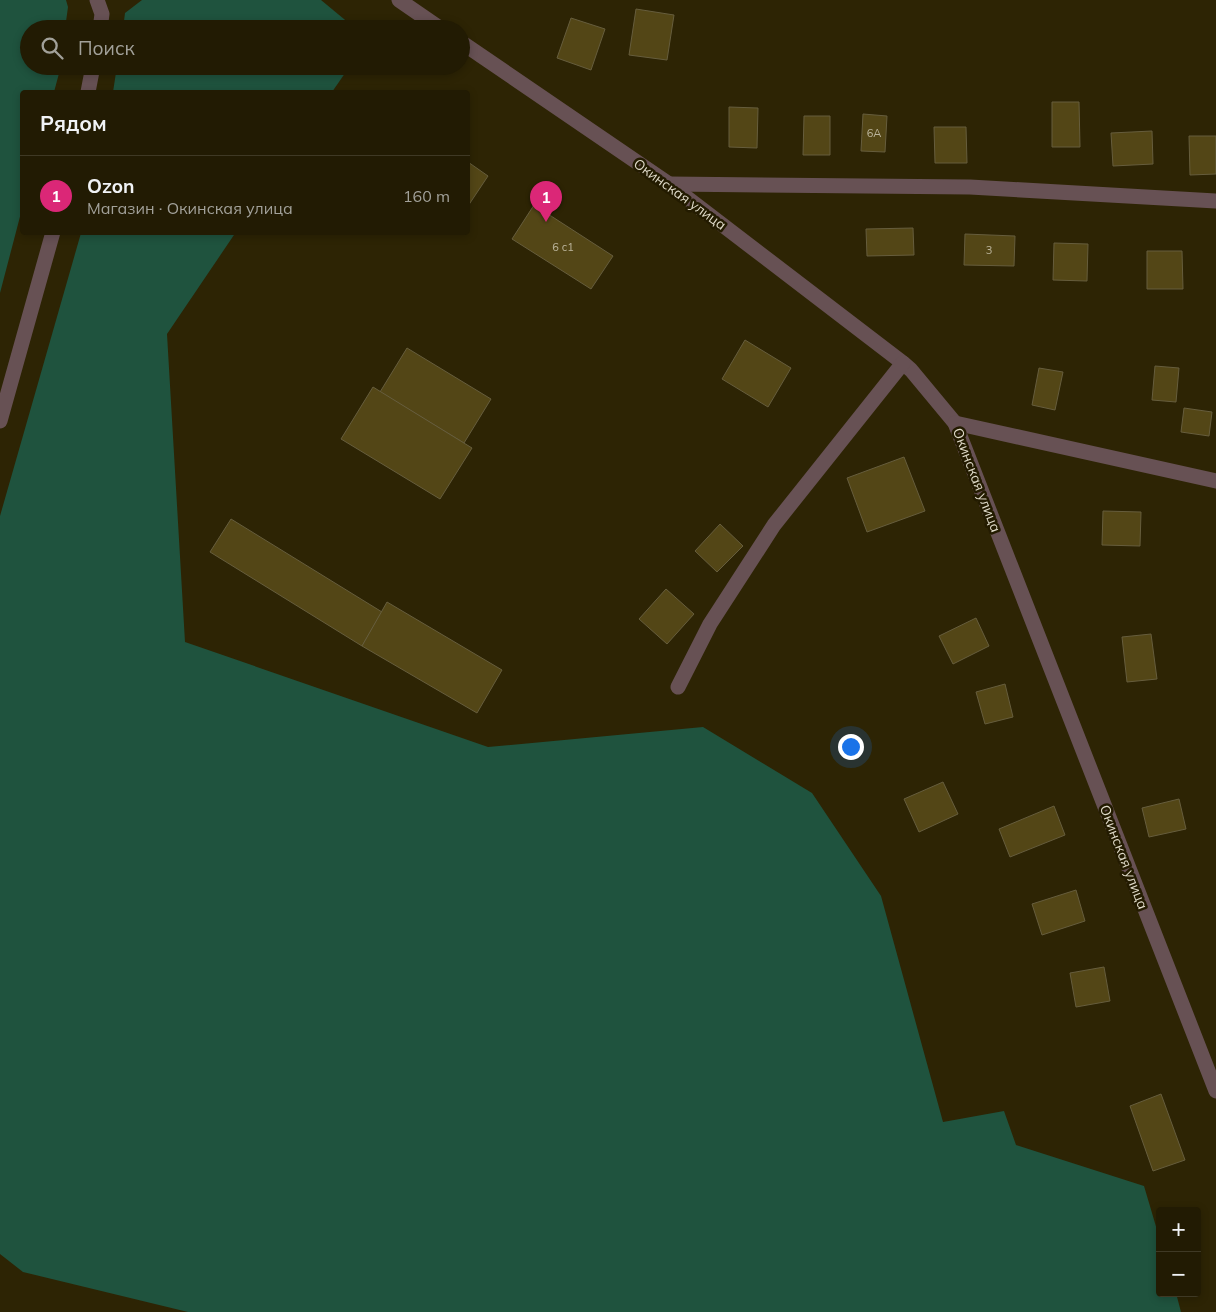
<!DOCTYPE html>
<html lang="ru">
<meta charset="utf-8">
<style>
:root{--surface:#221b03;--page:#2e2812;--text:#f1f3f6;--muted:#a2a19a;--line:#3f3925;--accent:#db2777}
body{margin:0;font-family:Mulish,sans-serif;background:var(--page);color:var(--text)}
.controls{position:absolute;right:15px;bottom:15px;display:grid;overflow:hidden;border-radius:5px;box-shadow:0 2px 8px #0003}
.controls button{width:45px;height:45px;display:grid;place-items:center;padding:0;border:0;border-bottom:1px solid var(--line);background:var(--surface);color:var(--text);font:25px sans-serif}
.you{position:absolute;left:850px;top:746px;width:18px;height:18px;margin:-12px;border:4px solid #fff;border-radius:50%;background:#1a73e8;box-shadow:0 0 0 8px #1a73e833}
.badge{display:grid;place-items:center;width:32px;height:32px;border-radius:50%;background:var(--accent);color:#fff;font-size:16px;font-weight:700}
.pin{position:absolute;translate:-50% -41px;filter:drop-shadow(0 1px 2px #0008)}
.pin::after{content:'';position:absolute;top:26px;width:18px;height:15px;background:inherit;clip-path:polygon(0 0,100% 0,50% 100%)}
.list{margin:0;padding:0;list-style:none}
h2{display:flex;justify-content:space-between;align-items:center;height:65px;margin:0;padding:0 20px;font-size:21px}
h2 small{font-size:16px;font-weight:400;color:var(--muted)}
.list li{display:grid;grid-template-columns:32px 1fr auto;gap:15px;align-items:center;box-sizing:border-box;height:80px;padding:0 20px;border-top:1px solid var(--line)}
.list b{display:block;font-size:19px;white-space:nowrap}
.list p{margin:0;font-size:16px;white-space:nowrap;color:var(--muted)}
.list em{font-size:16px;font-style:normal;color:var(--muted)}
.icon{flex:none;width:28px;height:28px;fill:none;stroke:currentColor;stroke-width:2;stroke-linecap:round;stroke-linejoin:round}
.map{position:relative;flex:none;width:1216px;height:1312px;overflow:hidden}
.search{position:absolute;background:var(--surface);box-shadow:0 2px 8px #0003;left:20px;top:20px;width:450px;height:55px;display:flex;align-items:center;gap:12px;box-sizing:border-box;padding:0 18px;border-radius:28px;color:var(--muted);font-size:19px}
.panel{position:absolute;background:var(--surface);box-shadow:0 2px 8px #0003;left:20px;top:90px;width:450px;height:145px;border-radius:5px}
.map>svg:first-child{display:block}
</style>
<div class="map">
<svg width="1216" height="1312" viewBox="0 0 1216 1312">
<rect width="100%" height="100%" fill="#2d2404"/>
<!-- green -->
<g fill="#1f533e">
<polygon points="0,0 66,0 68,7 65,29 29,29 29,66 61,66 54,92 22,92 22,209 0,293"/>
<polygon points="142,0 321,0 356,29 123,29 125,13"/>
<polygon points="117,66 350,66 332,92 113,92"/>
<polygon points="236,232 167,334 185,642 488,747 703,727 812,793 881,896 943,1122 1004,1111 1016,1145 1144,1186 1160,1240 1160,1293 1176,1293 1181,1312 188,1312 23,1272 0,1254 0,516 81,233"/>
</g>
<!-- building -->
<g fill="#534616" stroke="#665d3d">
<polygon points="636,9 674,15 667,60 629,55"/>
<polygon points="571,18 605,29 591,70 557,58"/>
<polygon points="1052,102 1079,102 1080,147 1052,147"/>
<polygon points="729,107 758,108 757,148 729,147"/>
<polygon points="863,114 887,116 885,152 861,151"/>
<polygon points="804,116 830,116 830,155 803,155"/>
<polygon points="934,127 966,127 967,163 935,163"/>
<polygon points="1152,131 1153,164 1113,166 1111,133"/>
<polygon points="1189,136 1216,136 1216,174 1190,175"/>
<polygon points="468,162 488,176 468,206"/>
<polygon points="534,205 613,256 591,289 512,239"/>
<polygon points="913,228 914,255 867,256 866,229"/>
<polygon points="965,234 1015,236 1014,266 964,265"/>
<polygon points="1054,243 1088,244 1087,281 1053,280"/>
<polygon points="1147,251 1182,251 1183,289 1147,289"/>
<polygon points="745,340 791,368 768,407 722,379"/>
<polygon points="407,348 491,399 464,443 380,392"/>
<polygon points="1155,366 1179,368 1176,402 1152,400"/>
<polygon points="1039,368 1063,372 1055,410 1032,405"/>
<polygon points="373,387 472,448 440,499 341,439"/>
<polygon points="1184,408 1212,412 1209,436 1181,432"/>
<polygon points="904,457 925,511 867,532 847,478"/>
<polygon points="1103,511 1141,512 1140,546 1102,545"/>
<polygon points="231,519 382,612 362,646 210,552"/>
<polygon points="720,524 743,546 717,572 695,551"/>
<polygon points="666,589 694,614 667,644 639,619"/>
<polygon points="387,602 502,670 477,713 362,646"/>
<polygon points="976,618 989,646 953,664 939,636"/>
<polygon points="1151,634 1157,679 1127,682 1122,637"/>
<polygon points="1005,684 1013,717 985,724 976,692"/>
<polygon points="943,782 958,814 919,832 904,799"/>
<polygon points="1179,799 1186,829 1149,837 1142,808"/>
<polygon points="1054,806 1065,835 1010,857 999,829"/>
<polygon points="1076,890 1085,921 1042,935 1032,904"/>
<polygon points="1104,967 1110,1001 1076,1007 1070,973"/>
<polygon points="1161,1094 1185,1160 1153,1171 1130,1106"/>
</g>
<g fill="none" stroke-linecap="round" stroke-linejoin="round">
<!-- minor -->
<g stroke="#675154" stroke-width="15">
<polyline points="97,0 102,14 100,29"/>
<polyline points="399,0 441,29"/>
<polyline points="461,42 669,184 903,363 911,370 955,423 1216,1091"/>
<polyline points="88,92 93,66"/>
<polyline points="669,184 970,187 1216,201"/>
<polyline points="0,421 53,232"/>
<polyline points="955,423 1216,481"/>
<polyline points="678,687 710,624 774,525 903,363"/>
</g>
</g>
<g text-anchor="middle" stroke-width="5" stroke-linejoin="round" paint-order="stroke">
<!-- number labels -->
<g font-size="11" fill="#bcb59c">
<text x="874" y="137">6А</text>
<text x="563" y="251">6 с1</text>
<text x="989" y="254">3</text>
</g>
<!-- street labels -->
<g font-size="14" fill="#dfdac8" stroke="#231b00">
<text transform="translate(680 194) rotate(36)" y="5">Окинская улица</text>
<text transform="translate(977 480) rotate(69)" y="5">Окинская улица</text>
<text transform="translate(1124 857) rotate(69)" y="5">Окинская улица</text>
</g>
</g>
</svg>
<div class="controls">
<button>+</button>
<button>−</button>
</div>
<div class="you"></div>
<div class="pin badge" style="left:546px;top:222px">1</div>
<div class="search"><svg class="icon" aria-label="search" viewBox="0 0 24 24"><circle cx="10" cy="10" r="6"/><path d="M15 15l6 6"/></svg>Поиск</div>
<section class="panel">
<h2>Рядом<small></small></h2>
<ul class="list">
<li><span class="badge">1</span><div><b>Ozon</b><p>Магазин · Окинская улица</p></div><em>160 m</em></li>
</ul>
</section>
</div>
